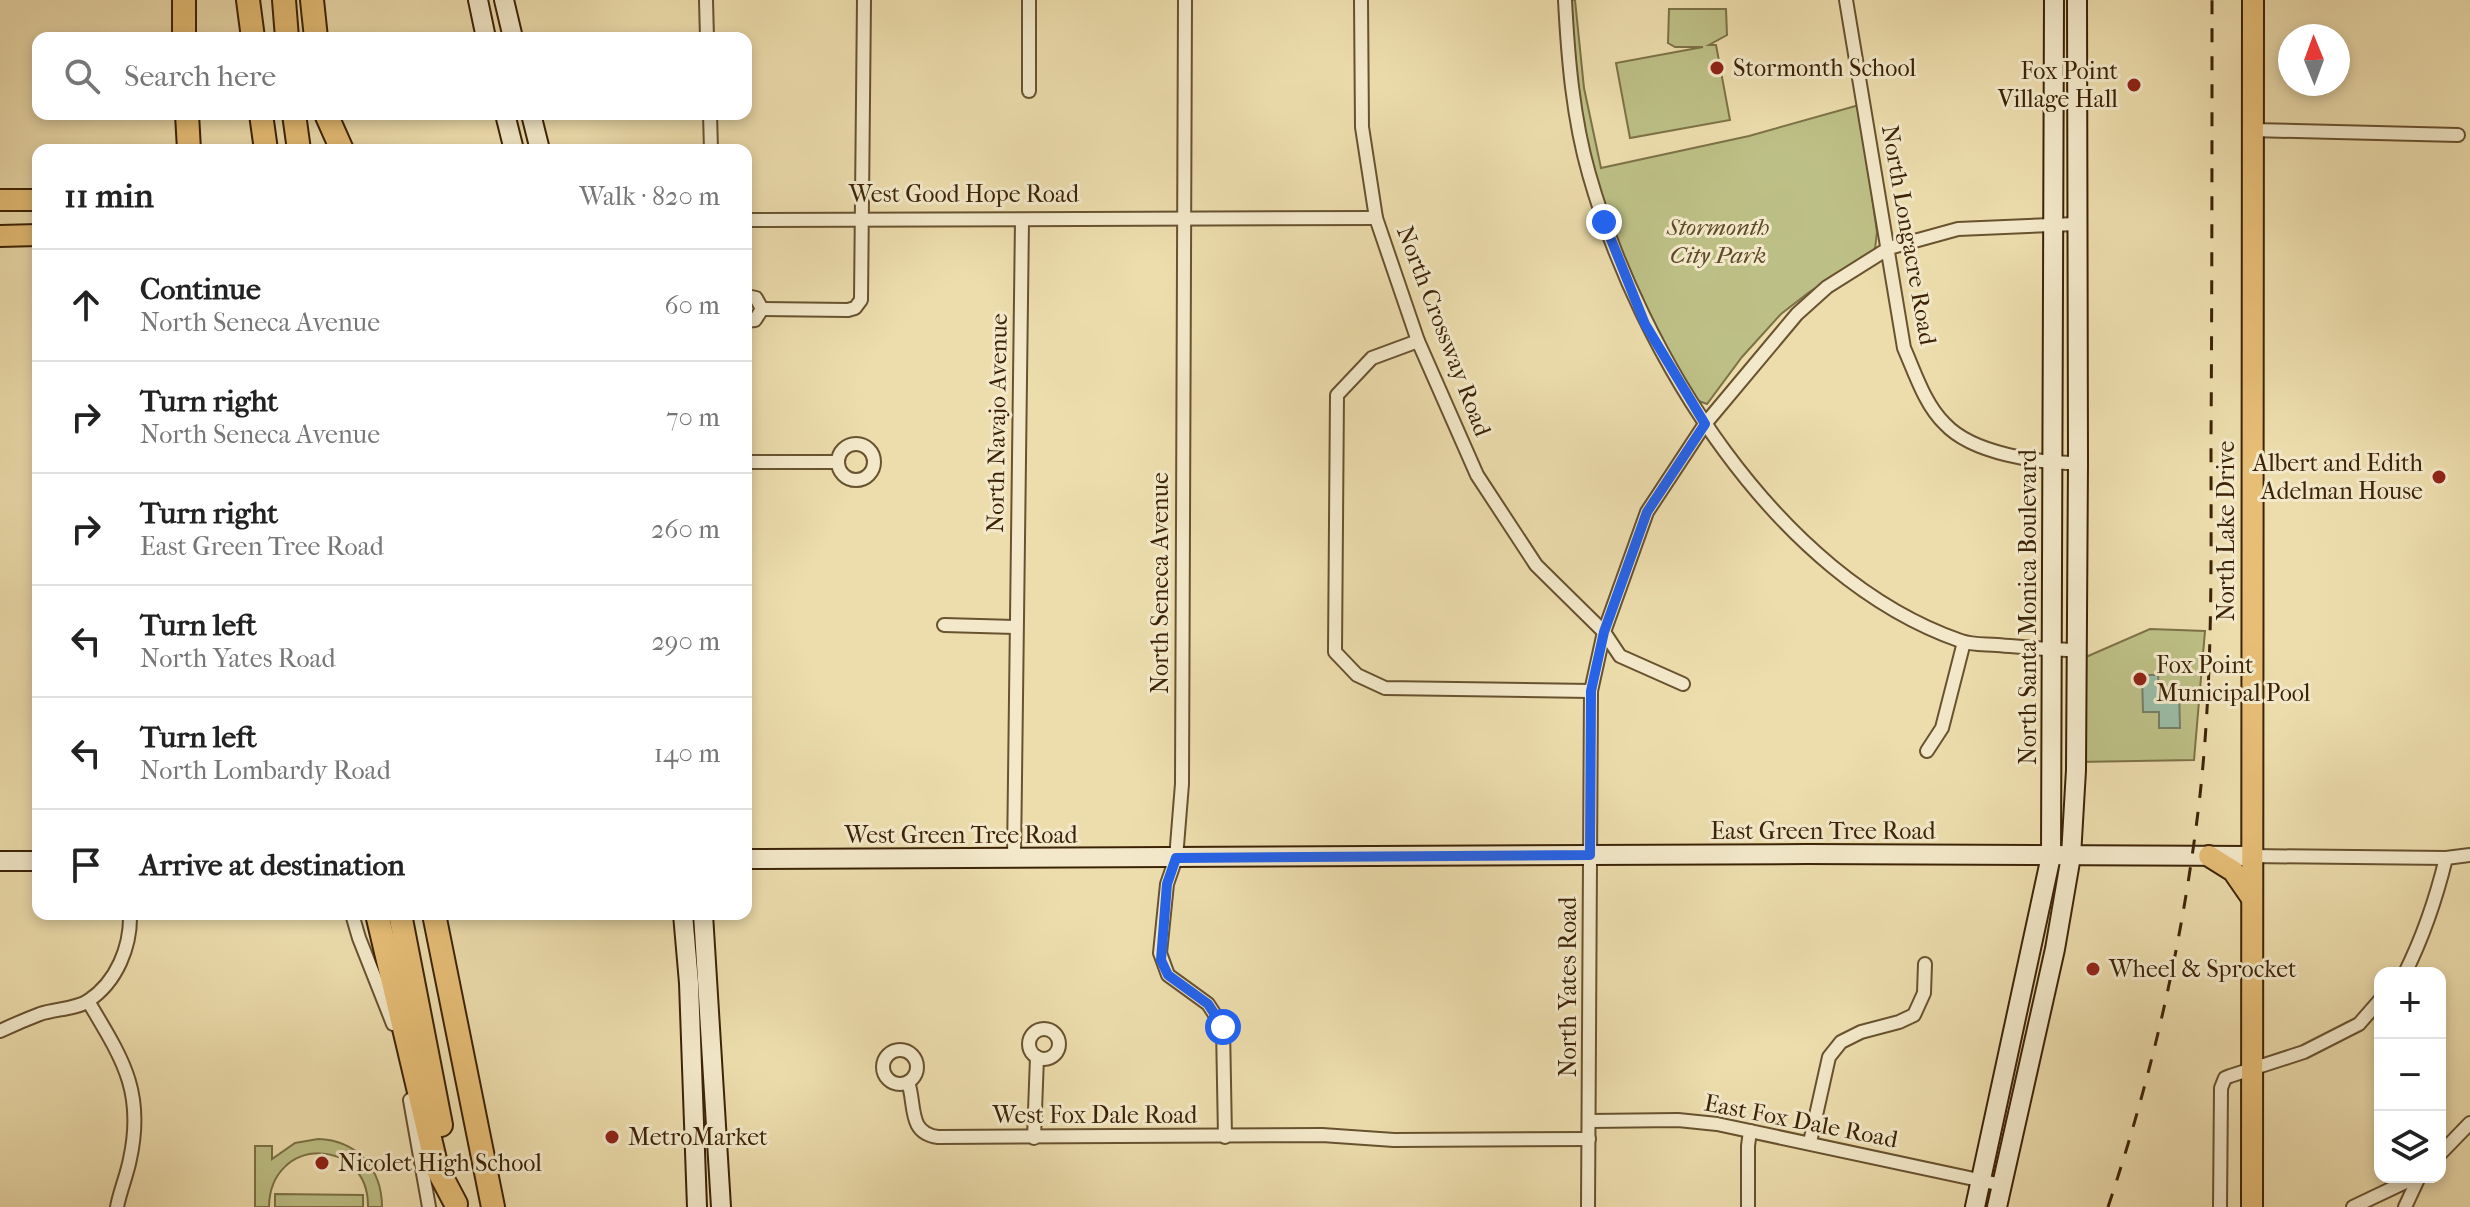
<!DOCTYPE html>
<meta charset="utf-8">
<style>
:root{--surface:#fff;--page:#f6f6f6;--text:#222;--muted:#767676;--line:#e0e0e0}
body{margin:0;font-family:"IM FELL French Canon",serif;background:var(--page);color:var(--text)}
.controls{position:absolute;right:24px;bottom:24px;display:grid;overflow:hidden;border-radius:16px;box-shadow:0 4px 12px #0003}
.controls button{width:72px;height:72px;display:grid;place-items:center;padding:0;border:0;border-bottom:2px solid var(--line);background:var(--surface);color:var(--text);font:40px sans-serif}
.compass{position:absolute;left:2278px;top:24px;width:72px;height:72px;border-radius:50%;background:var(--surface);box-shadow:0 4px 12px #0003;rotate:359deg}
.stop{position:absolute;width:24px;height:24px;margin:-18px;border:6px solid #2563eb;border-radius:50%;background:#fff}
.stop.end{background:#2563eb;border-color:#fff;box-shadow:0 2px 8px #0008}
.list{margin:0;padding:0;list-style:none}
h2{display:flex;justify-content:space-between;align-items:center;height:104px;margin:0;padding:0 32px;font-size:34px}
h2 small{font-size:26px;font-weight:400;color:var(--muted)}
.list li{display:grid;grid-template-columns:52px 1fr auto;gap:24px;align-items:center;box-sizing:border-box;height:112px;padding:0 32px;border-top:2px solid var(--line)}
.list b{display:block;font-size:30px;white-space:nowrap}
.list p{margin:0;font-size:26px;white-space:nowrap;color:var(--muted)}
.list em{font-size:26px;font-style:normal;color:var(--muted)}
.icon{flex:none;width:44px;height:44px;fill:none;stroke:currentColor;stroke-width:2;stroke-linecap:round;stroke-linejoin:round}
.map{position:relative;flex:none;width:2470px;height:1207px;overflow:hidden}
.search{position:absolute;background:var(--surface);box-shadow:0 4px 12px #0003;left:32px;top:32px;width:720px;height:88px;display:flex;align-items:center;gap:20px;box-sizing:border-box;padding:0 28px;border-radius:16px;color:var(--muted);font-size:30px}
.panel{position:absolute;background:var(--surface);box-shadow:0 4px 12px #0003;left:32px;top:144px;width:720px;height:776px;border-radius:16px}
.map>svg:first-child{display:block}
</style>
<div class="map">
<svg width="2470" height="1207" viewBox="0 0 2470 1207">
<rect width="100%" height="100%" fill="#edddad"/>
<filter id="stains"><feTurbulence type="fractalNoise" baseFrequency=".0025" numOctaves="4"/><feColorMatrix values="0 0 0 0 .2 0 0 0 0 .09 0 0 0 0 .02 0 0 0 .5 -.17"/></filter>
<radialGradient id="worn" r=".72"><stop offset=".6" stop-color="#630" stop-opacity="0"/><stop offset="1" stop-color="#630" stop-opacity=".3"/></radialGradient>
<!-- green -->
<g fill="#bdc086" stroke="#7c7246" stroke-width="2">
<path d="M1570,0H1575L1584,88L1601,168L1749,136L1859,105L1877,232L1875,249L1808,293L1781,314L1742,357L1707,404L1696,400C1637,300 1593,202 1577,86C1573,58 1572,28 1570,0Z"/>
<polygon points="1669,9 1726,9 1727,35 1709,45 1716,45 1730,120 1630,138 1616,63 1703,47 1675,47 1668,43"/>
<polygon points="2150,629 2205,631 2194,760 2078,762 2079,660"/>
<path d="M318,1139C357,1140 382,1169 382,1207H368C369,1136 270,1135 269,1207H255V1146H272V1159L295,1143Z"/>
<polygon points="275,1194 363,1195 363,1207 275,1207"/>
</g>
<!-- water -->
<polygon fill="#9abca6" stroke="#747f66" stroke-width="2" points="2142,675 2158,675 2159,690 2179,689 2180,728 2159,728 2159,712 2143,712"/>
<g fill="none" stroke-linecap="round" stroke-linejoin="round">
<!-- street casing -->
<g stroke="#685230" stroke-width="16">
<g id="street">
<polyline points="706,0 707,38"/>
<polyline points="1185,0 1182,784 1176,858 1167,884 1160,953 1168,975 1208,1004 1223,1027 1225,1137"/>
<polyline points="1361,0 1362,127 1376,218 1418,341 1477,475 1536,565 1604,632 1620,656 1683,684"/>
<path d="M1565,0C1568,58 1573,118 1589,174C1640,354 1776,577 1961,641C1972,645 1985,644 1997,645C2023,647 2049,650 2076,650"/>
<path d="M1846,0L1904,348C1915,373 1925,405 1945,424C1973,454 2039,463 2078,463"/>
<polyline points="1029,91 1029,0"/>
<polyline points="710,114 711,150"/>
<polyline points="2252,130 2458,135"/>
<polyline points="746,220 1376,218"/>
<polyline points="746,296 756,298 762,309 755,320 746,321"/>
<polyline points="762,309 848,310 855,308 861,300 864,0"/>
<polyline points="1418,341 1372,358 1337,395 1335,652 1357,675 1385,688 1591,691"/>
<circle cx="856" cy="462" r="18"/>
<polyline points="746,462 837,462"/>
<polyline points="944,625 1015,627"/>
<polyline points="1927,751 1942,728 1964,642"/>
<polyline points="2251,856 2446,858 2470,855"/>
<polyline points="1014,858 1022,220"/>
<polyline points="352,914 359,938 393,1024"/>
<path d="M2405,973C2424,935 2436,899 2446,858"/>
<path d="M88,1001C121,1057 145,1090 130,1159C127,1175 120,1191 117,1207"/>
<circle cx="1044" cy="1044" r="15"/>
<path d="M0,1031C13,1025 27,1019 40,1014C55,1009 76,1009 88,1001C117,982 131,946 130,914"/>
<circle cx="900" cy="1067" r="17"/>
<path d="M908,1082C916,1104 907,1133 938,1137L1322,1135L1394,1140L1589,1139"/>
<polyline points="410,1100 429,1207"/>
<polyline points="1589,1121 1678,1120 1717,1124 2002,1185"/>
<polyline points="1034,1138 1037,1057"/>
<polyline points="1810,1142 1829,1057 1841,1042 1861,1032 1899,1022 1914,1015 1924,993 1925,964"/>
<polyline points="2440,1154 2470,1123"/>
<polyline points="1588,1207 1591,691 1604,632 1647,512 1705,424 1797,314 1827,287 1889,248 1958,229 2076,224"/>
<polyline points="1748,1207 1748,1146 1750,1131"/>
<polyline points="2220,1207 2221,1088 2225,1078 2230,1076 2304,1052 2359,1024 2380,1000"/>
<polyline points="2353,1207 2416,1177"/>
<polyline points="2405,1207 2419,1177"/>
</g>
</g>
<!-- secondary casing -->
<g stroke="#3c2307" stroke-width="22">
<g id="secondary">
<polyline points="478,0 486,38"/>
<polyline points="504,0 513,38"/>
<polyline points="505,114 514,150"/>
<polyline points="531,114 540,150"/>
<polyline points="746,859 1807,854 2251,856"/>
<polyline points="0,861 38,861"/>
<polyline points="683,914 689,983 697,1207"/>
<polyline points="703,914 721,1207"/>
<polyline points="1975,1207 2051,856 2054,0"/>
<polyline points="1997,1207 2055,949 2071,856 2076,770 2078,463 2077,0"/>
</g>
</g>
<!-- primary casing -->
<g stroke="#3c2307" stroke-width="24">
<g id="primary">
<polyline points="0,200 38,200"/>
<polyline points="0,236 38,235"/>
<polyline points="2209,856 2233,871 2251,897"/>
<polyline points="2252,1207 2253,0"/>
</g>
</g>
<!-- highway casing -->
<g stroke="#3c2307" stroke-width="26">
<g id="highway">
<polyline points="184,0 184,38"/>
<polyline points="248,0 253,38"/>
<polyline points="284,0 287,38"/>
<polyline points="312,0 316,38"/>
<polyline points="187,114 189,150"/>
<polyline points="261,114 266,150"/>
<polyline points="294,114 299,150"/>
<polyline points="326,114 342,150"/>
<polyline points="377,914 437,1168 456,1204"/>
<polyline points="400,914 441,1125"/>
<polyline points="434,914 493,1207"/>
</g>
</g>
<!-- street -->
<use href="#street" stroke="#f3e9ca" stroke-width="12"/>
<!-- secondary -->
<use href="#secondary" stroke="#f3e9ca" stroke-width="18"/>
<!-- primary -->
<use href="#primary" stroke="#e6be76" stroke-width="20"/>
<!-- highway -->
<use href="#highway" stroke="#e6be76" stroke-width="22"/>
<!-- rail -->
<path stroke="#3c2307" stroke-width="3" stroke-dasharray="14 14" stroke-linecap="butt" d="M2108,1207C2153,1073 2184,936 2200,795C2213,677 2211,559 2211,441C2212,294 2212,147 2212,0"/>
</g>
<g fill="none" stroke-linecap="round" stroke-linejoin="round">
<!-- route -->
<polyline stroke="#2563eb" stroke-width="10" points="1223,1027 1208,1004 1168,975 1161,960 1167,884 1176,858 1590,855 1591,691 1604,632 1647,512 1705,424 1645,324 1604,222"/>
</g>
<!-- markers -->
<g fill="#8f2418" stroke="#f3e9ca" stroke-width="3">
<circle cx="1717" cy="68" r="8"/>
<circle cx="2134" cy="85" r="8"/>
<circle cx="2439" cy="477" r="8"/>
<circle cx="2140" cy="679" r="8"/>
<circle cx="2093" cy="969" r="8"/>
<circle cx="612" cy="1137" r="8"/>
<circle cx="322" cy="1163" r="8"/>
</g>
<g text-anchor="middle" stroke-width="6" stroke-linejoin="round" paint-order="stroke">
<!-- poi labels -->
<g font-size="24" fill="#3c2307" stroke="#f3e9ca" text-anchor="start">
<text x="1733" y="76">Stormonth School</text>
<text x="2118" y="79" text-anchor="end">Fox Point<tspan x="2118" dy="28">Village Hall</tspan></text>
<text x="2423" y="471" text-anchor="end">Albert and Edith<tspan x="2423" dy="28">Adelman House</tspan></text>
<text x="2156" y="673">Fox Point<tspan x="2156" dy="28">Municipal Pool</tspan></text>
<text x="2109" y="977">Wheel &amp; Sprocket</text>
<text x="628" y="1145">MetroMarket</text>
<text x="338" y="1171">Nicolet High School</text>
</g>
<!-- street labels -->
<g font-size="24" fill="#3c2307" stroke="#f3e9ca">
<text x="964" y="202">West Good Hope Road</text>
<text transform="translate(1909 235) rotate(80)" y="8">North Longacre Road</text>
<text transform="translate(1444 331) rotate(69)" y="8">North Crossway Road</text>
<text transform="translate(997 423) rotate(-89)" y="8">North Navajo Avenue</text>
<text transform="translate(2226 531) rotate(-90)" y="8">North Lake Drive</text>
<text transform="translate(1160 583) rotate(-90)" y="8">North Seneca Avenue</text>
<text transform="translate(2028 607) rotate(-90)" y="8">North Santa Monica Boulevard</text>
<text x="1823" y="839">East Green Tree Road</text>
<text x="961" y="843">West Green Tree Road</text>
<text transform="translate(1568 987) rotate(-90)" y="8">North Yates Road</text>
<text x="1095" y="1123">West Fox Dale Road</text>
<text transform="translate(1801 1121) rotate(11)" y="8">East Fox Dale Road</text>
</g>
<!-- park labels -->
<g font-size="24" font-style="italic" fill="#5c4a27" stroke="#f3e9ca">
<text x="1718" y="235">Stormonth<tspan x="1718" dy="28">City Park</tspan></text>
</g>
</g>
<rect width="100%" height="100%" filter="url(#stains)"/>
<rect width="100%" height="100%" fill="url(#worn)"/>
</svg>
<div class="controls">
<button>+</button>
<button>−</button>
<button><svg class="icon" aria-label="layers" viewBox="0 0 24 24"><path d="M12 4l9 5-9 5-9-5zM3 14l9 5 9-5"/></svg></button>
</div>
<svg class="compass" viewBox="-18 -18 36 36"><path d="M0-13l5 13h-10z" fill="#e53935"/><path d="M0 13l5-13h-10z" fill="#767676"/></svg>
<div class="stop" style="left:1223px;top:1027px"></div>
<div class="stop end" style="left:1604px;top:222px"></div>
<div class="search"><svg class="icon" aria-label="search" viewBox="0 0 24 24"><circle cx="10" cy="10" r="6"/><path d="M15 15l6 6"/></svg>Search here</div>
<section class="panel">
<h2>11 min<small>Walk · 820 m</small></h2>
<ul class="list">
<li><svg class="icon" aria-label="ahead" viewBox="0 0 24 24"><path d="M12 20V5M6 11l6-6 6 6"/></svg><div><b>Continue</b><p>North Seneca Avenue</p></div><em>60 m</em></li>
<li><svg class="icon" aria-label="right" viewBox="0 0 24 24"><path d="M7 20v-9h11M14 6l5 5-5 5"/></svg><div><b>Turn right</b><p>North Seneca Avenue</p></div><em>70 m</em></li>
<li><svg class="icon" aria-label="right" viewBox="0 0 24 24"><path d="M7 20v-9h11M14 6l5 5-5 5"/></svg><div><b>Turn right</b><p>East Green Tree Road</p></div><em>260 m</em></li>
<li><svg class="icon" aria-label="left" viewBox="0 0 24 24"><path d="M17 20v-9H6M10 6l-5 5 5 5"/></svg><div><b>Turn left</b><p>North Yates Road</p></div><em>290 m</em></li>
<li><svg class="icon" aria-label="left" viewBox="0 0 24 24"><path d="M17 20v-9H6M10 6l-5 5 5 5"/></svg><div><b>Turn left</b><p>North Lombardy Road</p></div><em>140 m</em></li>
<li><svg class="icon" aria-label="arrive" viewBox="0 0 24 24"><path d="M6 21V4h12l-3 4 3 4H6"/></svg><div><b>Arrive at destination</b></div></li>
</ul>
</section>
</div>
